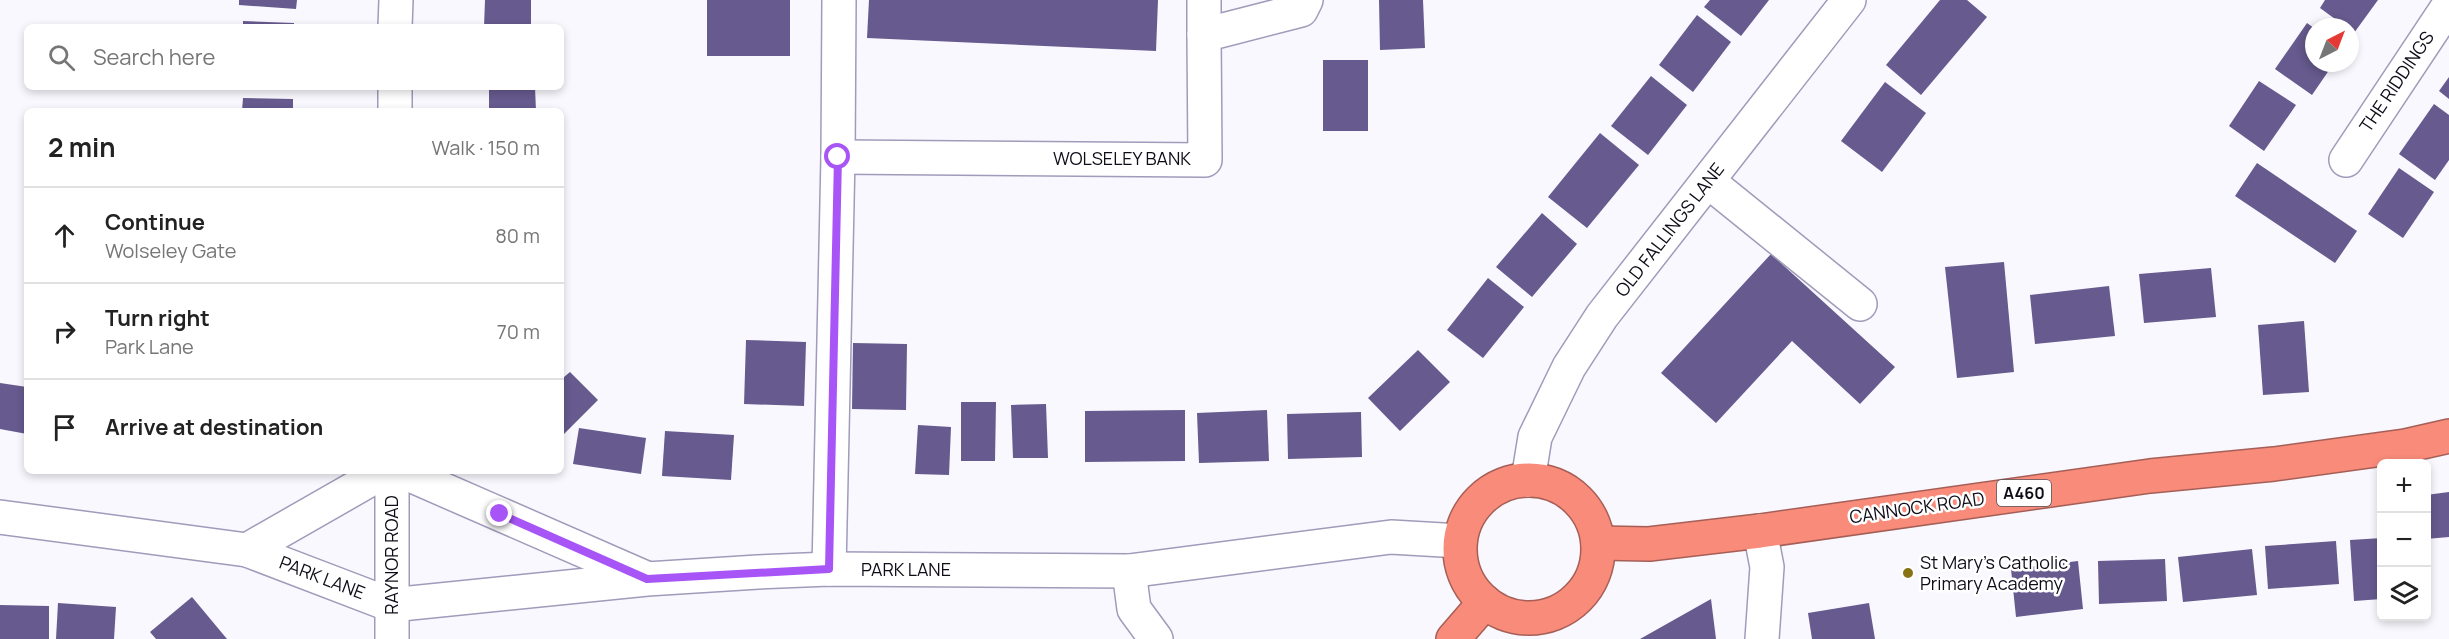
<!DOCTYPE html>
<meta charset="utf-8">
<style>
:root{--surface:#fff;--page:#f2f2f2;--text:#222;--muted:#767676;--line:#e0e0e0}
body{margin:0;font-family:Manrope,sans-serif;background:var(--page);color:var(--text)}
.controls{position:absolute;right:18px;bottom:18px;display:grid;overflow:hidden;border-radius:9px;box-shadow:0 3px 9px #0003}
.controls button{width:54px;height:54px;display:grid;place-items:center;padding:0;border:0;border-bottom:2px solid var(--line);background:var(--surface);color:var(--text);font:30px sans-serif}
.compass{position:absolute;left:2305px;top:18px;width:54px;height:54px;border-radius:50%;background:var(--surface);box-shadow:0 3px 9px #0003;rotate:42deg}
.stop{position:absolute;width:18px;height:18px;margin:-14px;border:4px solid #a855f7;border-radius:50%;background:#fff}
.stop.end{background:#a855f7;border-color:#fff;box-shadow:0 2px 6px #0008}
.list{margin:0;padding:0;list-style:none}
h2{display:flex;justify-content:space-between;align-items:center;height:78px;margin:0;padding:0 24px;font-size:26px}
h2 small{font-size:20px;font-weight:400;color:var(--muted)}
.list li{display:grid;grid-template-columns:39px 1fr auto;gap:18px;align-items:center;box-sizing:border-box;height:96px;padding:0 24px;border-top:2px solid var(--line)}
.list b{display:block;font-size:22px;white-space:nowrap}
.list p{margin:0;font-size:20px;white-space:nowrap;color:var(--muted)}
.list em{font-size:20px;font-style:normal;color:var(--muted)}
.icon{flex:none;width:33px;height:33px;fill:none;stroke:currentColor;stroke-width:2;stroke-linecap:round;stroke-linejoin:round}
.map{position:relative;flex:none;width:2449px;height:639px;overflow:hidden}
.search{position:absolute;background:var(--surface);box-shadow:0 3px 9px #0003;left:24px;top:24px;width:540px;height:66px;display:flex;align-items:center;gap:15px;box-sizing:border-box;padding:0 21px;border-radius:9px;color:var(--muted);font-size:22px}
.panel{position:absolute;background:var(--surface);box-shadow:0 3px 9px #0003;left:24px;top:108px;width:540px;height:366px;border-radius:9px}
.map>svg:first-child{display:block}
</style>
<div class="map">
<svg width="2449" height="639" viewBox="0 0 2449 639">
<rect width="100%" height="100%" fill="#f9f8fe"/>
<!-- building -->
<g fill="#665a8e">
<polygon points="239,0 297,0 296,9 239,5"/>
<polygon points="485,0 531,0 531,27 484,27"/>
<rect x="707" y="0" width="83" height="56"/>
<polygon points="869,0 1158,0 1156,51 867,38"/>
<polygon points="1379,0 1423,0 1425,48 1380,50"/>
<polygon points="1710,0 1769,0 1741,36 1704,7"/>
<polygon points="1940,0 1967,0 1987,17 1921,95 1886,65"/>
<polygon points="2325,0 2378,0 2354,33 2350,27 2346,27 2320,8"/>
<polygon points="1697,15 1731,42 1693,92 1659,65"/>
<polygon points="243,21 294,23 294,27 243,27"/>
<polygon points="2307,23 2314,28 2314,63 2334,63 2312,95 2275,69"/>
<rect x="1323" y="60" width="45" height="71"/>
<polygon points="1651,76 1687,105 1648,155 1611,126"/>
<polygon points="2449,77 2449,99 2439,91"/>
<polygon points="2259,81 2296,105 2264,151 2229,126"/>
<polygon points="1885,82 1926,113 1882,172 1841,141"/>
<polygon points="489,87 535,87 536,111 489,111"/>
<polygon points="243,98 293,99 293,111 242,111"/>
<polygon points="2434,104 2449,115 2449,160 2435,180 2399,154"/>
<polygon points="1600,133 1639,165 1587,228 1548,197"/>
<polygon points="2257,163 2357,231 2335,263 2235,196"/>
<polygon points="2399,168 2434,192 2403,238 2368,214"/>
<polygon points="1542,213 1577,244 1532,297 1496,267"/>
<polygon points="1771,254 1895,367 1860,404 1792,341 1716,423 1661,373"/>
<polygon points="2004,262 2014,372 1957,378 1945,267"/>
<polygon points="2211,268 2216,317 2144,323 2139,274"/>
<polygon points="1488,278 1524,307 1483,358 1447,330"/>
<polygon points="2109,286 2115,336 2035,344 2030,295"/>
<polygon points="2304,321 2309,392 2263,395 2258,325"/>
<polygon points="746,340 806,342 804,406 744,404"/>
<polygon points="853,343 907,344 906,410 852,409"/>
<polygon points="1418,350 1450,382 1400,431 1368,398"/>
<polygon points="570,372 598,400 561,437 561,374 564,377"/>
<polygon points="0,383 27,387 27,434 0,429"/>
<polygon points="961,402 996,402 995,461 961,461"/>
<polygon points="1046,404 1048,458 1013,458 1011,405"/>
<polygon points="1185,410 1185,461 1085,462 1085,411"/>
<polygon points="1267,410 1269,461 1199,463 1197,413"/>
<polygon points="1361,412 1362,457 1288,459 1287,414"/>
<polygon points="918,425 951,427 949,475 915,474"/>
<polygon points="579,428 646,438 641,474 573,464"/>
<polygon points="665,431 734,435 731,480 662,476"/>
<polygon points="2449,492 2449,537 2426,539 2426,495"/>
<polygon points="2382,538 2382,599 2354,601 2350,540"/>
<polygon points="2336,541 2339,584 2268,589 2265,546"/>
<polygon points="2252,549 2257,595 2183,602 2178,557"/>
<polygon points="2165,559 2167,601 2099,604 2098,561"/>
<polygon points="2078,561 2083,609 2016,617 2011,569"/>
<polygon points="192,597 227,639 156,639 150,632"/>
<polygon points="1711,599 1716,639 1640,639"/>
<polygon points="58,603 116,607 114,639 56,639"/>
<polygon points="1869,603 1875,639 1812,639 1808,613"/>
<polygon points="0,605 49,606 49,639 0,639"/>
</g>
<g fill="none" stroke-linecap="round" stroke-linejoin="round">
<!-- minor casing -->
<g stroke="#a09bba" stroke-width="36">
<g id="minor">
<polyline points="1204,0 1204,35"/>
<polyline points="395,27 396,0"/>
<polyline points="395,111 395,87"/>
<polyline points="838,157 1205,160 1204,35 1301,10 1306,0"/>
<polyline points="2346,160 2449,5"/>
<polyline points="1709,182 1860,304"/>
<polyline points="401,471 646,578"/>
<polyline points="1528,480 1535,437 1569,367 1602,316 1849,0"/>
<polyline points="0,517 247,550 391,605 647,579 758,572 829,569 1129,571 1391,537 1460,541"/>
<polyline points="1760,531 1767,567 1762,639"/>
<polyline points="247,550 385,471"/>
<polyline points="829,569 838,157 839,0"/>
<polyline points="1129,571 1134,609 1156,639"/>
<polyline points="392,639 392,471"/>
</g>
</g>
<!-- highway casing -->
<g stroke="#a65f57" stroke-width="36">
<g id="highway">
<circle cx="1529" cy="549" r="69"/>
<polyline points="1598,543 1649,544 1760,531 2150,476 2274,464 2405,446 2449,436"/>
<polyline points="1453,639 1485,602"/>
</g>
</g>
<!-- minor -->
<use href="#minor" stroke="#fff" stroke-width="33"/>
<!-- highway -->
<use href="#highway" stroke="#f88b79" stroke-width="33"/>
</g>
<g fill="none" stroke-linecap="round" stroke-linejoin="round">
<!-- route -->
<polyline stroke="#a855f7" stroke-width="8" points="500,514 647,579 829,569 838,157"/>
</g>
<!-- markers -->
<circle fill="#877214" stroke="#fff" stroke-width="2" cx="1908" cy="573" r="6"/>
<g text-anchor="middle" stroke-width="5" stroke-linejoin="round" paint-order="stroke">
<!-- shield labels -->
<rect fill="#fff" stroke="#57555d" stroke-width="1.5" x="1997" y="480" width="54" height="26" rx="4.5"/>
<g font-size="16" font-weight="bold" fill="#0f0c17">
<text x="2024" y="499">A460</text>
</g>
<!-- street labels -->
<g font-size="18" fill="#0f0c17" stroke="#fff">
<text transform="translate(2397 82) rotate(-56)" y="6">THE RIDDINGS</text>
<text x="1122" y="165">WOLSELEY BANK</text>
<text transform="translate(1670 230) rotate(-52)" y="6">OLD FALLINGS LANE</text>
<text transform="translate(1917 508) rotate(-8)" y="6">CANNOCK ROAD</text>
<text transform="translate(392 555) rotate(-90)" y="6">RAYNOR ROAD</text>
<text x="906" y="576">PARK LANE</text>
<text transform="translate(322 578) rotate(21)" y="6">PARK LANE</text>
</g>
<!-- poi labels -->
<g font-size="18" fill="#0f0c17" stroke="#fff" text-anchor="start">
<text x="1920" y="569">St Mary's Catholic<tspan x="1920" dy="21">Primary Academy</tspan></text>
</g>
</g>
</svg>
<div class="controls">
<button>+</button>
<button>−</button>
<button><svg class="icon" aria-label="layers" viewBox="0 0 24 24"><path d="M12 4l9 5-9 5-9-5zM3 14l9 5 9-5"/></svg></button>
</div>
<svg class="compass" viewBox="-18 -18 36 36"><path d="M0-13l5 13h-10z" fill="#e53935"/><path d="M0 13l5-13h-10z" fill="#767676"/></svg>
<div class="stop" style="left:838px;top:157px"></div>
<div class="stop end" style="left:500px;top:514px"></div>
<div class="search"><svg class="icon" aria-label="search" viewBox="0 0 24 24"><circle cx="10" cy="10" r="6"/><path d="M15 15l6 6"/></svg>Search here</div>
<section class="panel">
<h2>2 min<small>Walk · 150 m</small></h2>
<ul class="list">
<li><svg class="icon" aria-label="ahead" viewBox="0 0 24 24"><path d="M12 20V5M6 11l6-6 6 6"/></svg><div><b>Continue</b><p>Wolseley Gate</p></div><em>80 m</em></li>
<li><svg class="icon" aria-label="right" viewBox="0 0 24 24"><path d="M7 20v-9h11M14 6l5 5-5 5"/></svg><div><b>Turn right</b><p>Park Lane</p></div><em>70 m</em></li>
<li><svg class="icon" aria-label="arrive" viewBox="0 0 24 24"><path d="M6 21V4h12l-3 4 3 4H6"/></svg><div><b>Arrive at destination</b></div></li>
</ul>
</section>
</div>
